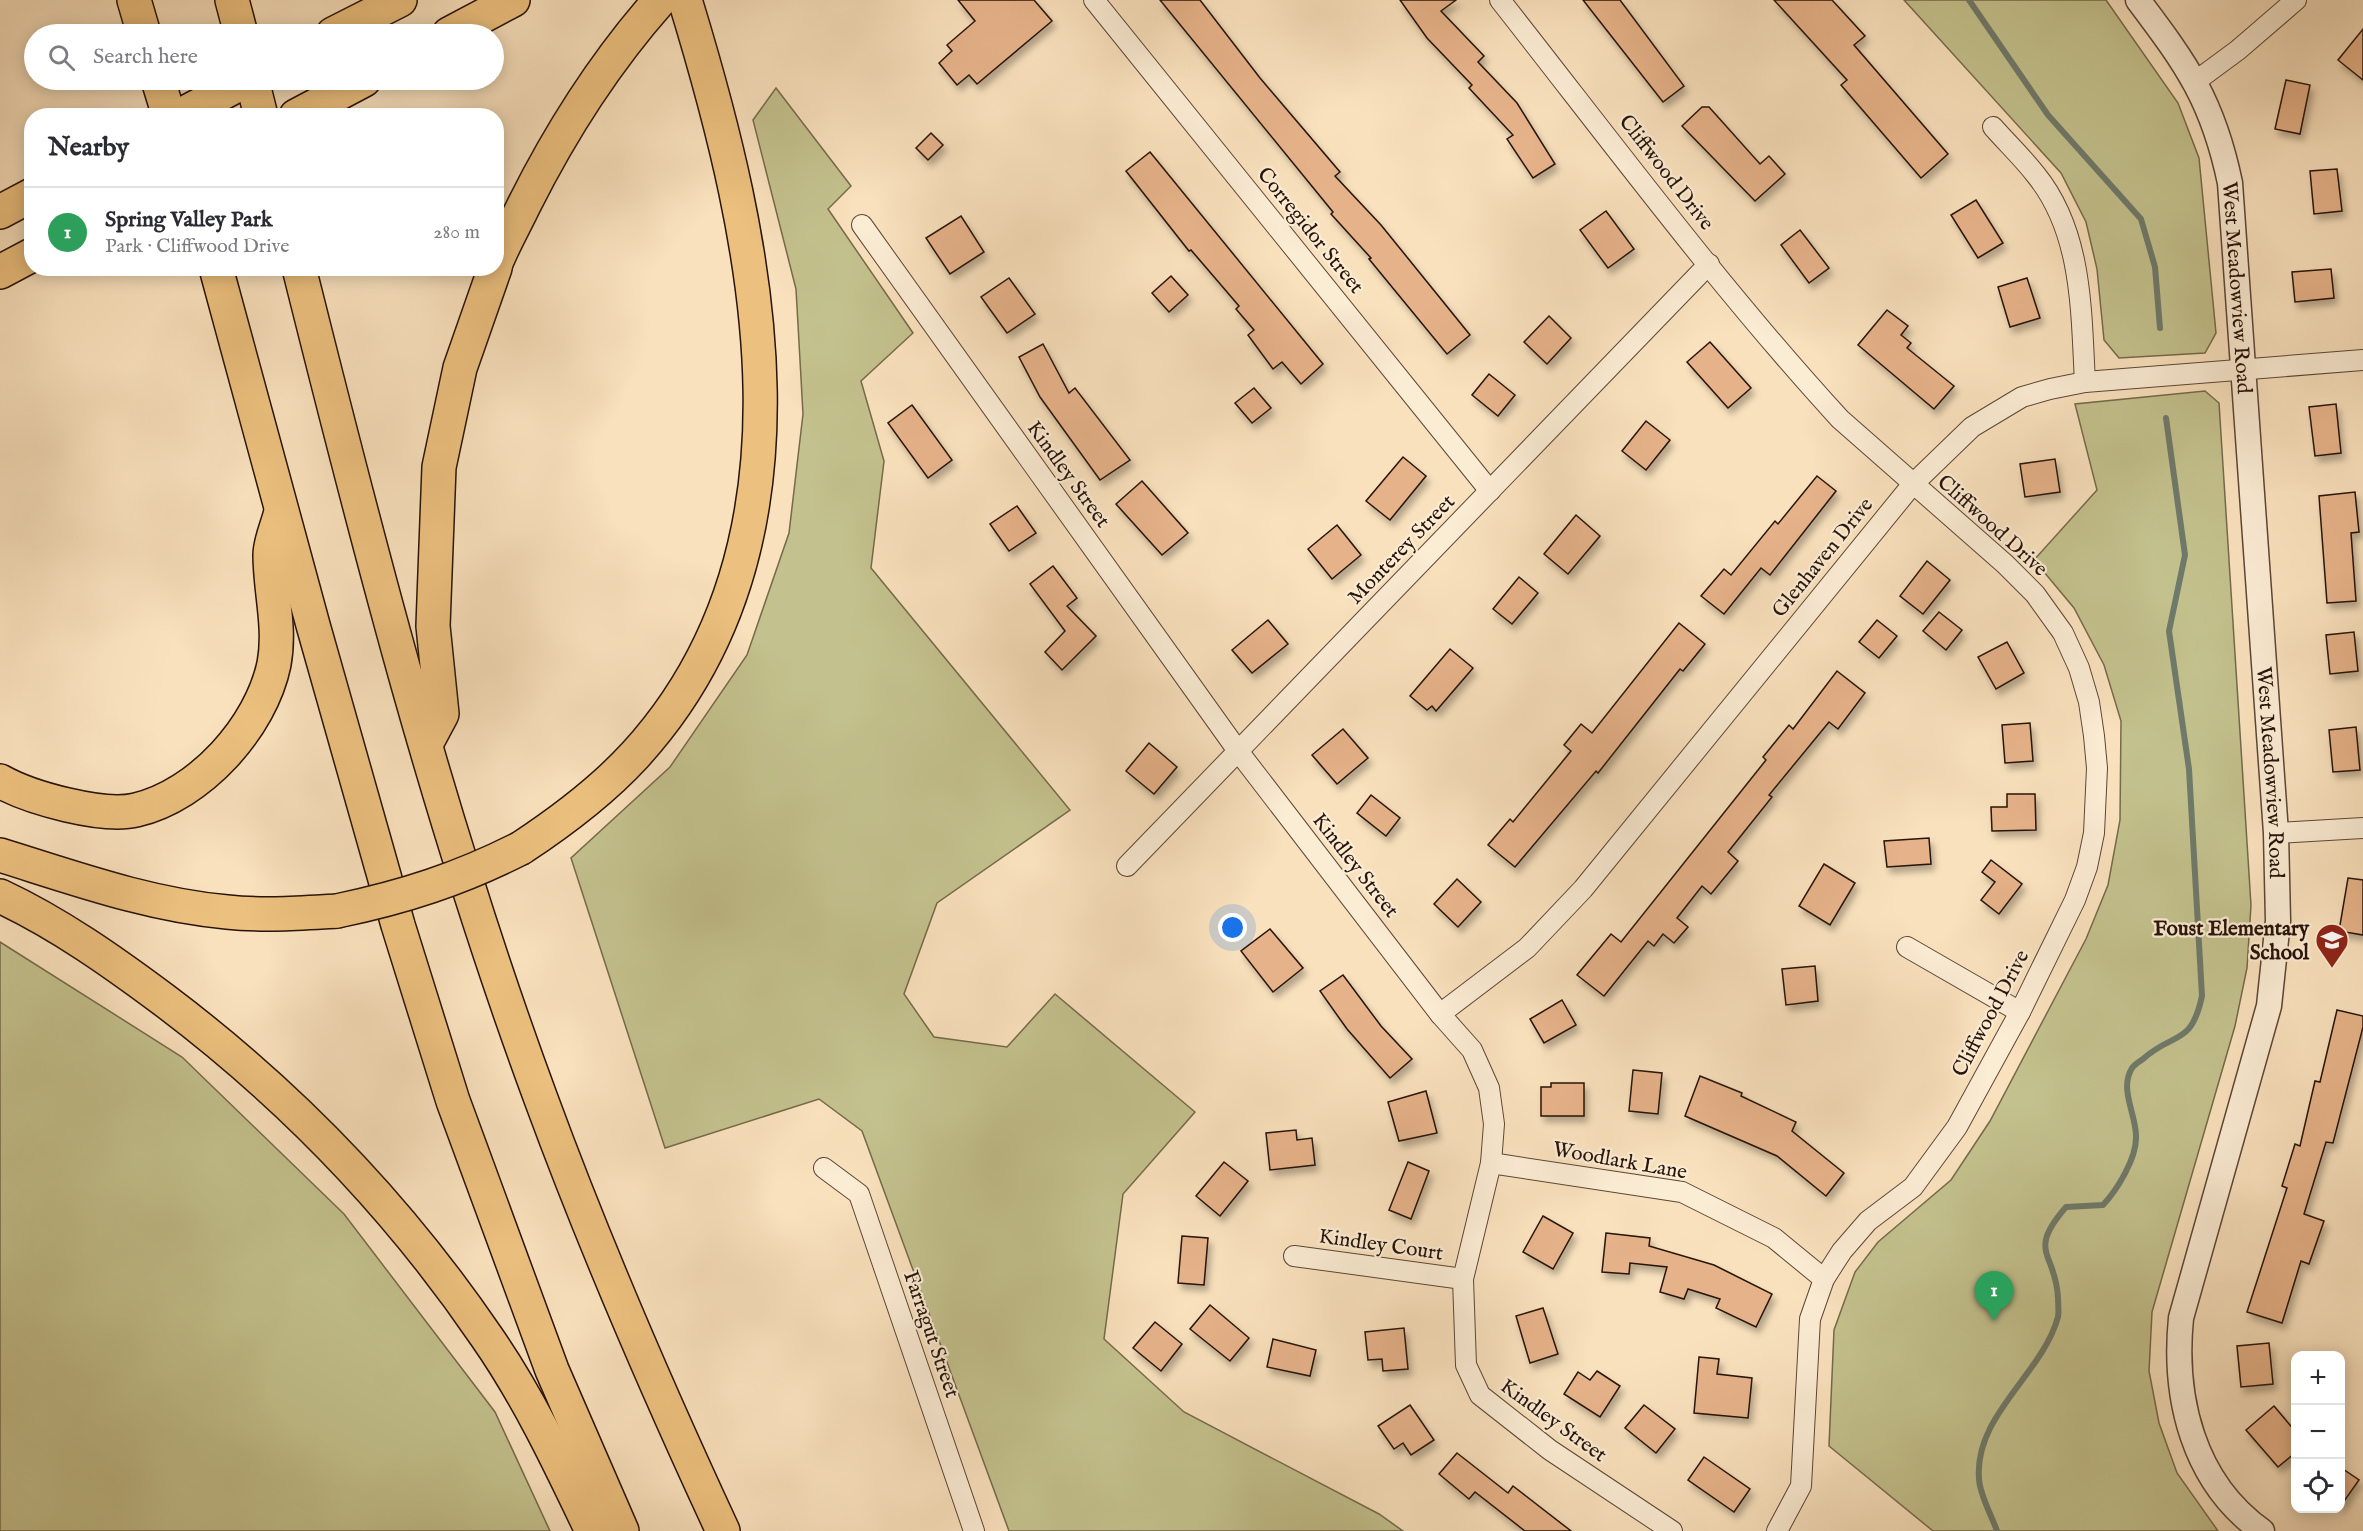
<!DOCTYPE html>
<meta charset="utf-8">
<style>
:root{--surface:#fff;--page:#f2f2f3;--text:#2b2b33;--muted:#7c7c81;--line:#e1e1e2;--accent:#d93025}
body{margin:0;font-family:"IM FELL English",serif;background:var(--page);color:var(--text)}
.controls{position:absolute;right:18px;bottom:18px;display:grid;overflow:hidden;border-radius:12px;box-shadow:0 3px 15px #0003}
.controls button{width:54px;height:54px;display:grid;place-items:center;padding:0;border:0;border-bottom:2px solid var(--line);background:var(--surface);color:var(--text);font:30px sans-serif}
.you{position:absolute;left:1233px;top:928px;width:21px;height:21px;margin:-15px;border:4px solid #fff;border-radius:50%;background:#1a73e8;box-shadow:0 0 0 9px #1a73e833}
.badge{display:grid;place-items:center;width:39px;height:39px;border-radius:50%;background:var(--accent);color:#fff;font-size:20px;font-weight:700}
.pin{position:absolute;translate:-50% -50px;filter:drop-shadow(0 2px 3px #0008)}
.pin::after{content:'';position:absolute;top:32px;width:21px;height:18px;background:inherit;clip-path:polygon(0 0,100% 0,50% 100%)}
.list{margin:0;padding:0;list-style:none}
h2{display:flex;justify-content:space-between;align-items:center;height:78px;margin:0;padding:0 24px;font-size:26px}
h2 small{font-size:20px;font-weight:400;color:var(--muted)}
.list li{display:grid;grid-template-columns:39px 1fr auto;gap:18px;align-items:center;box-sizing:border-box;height:90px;padding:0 24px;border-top:2px solid var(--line)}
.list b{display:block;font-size:22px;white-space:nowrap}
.list p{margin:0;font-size:20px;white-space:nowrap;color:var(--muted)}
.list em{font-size:20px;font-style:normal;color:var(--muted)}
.icon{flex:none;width:33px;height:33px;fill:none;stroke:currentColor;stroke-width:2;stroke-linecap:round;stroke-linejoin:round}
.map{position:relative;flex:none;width:2363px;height:1531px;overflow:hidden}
.search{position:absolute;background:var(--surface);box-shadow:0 3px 15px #0003;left:24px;top:24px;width:480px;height:66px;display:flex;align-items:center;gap:15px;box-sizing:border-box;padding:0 21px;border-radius:33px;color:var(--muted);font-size:22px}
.panel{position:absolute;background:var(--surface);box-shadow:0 3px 15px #0003;left:24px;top:108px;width:480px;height:168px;border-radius:24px}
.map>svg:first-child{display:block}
</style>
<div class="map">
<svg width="2363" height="1531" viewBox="0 0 2363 1531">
<defs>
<filter id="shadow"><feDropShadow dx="3.5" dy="6" stdDeviation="3" flood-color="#0004"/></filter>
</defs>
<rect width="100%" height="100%" fill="#f9e1bd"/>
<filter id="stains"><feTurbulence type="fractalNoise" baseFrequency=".00333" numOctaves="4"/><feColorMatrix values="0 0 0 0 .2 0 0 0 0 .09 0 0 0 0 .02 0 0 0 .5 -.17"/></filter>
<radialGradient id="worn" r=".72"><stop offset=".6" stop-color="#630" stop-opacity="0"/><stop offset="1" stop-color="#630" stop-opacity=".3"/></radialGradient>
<!-- green -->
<g fill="#c3c18d" stroke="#756a4b" stroke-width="1.5">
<polygon points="1904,0 2106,0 2178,103 2199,158 2216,333 2205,353 2119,358 2104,340 2097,269 2086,222 2061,173"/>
<polygon points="776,88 851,186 828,209 913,333 861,381 884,461 871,568 1070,810 937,903 904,994 934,1037 1007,1047 1055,994 1195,1112 1123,1194 1104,1339 1184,1412 1379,1514 1403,1531 1009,1531 862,1131 819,1099 665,1148 571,858 670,767 747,655 789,533 803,414 796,289 753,120"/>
<polygon points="2205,391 2219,403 2251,905 2247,968 2235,1026 2152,1312 2149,1371 2159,1423 2177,1473 2218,1531 1933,1531 1829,1446 1834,1330 1855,1272 1878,1242 1951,1180 1990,1121 2086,939 2108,885 2120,820 2121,721 2104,665 2074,608 2034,560 2097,490 2075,404"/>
<polygon points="0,942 182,1057 344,1214 495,1412 550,1531 0,1531"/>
</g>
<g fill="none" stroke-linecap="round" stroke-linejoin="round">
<!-- stream -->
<g stroke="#6f7a6a" stroke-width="6">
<polyline points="1969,0 2048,115 2141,219 2155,267 2160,328"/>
<path d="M1997,1531C1992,1516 1980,1496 1979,1479C1974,1415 2042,1375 2058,1317C2059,1311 2058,1304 2058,1298C2056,1252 2026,1253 2066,1207L2103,1205C2117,1190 2137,1158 2136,1136C2136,1114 2119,1089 2132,1068C2134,1065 2140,1061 2143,1059C2174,1031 2191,1047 2202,996L2189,769L2169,631L2185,555L2166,418"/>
</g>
</g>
<!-- building -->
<g fill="#e6b289" stroke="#271309" stroke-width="1.5" filter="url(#shadow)">
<polygon points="958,0 1034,0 1052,21 977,84 969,75 957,85 939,63 952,51 947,45 975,21"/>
<polygon points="1160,0 1200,0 1260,78 1340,172 1335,176 1381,225 1470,335 1447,354 1369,259 1371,258 1331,214 1333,212"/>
<polygon points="1400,0 1456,0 1441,11 1484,56 1478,62 1517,103 1555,164 1533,178 1507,139 1513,135 1469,88 1472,85 1427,38"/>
<polygon points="1583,0 1620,0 1684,86 1663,102"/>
<polygon points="1774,0 1832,0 1865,36 1854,45 1948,154 1921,178 1841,85 1847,80"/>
<polygon points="2363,29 2363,80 2338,60"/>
<polygon points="2286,80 2310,85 2300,134 2275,129"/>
<polygon points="1702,107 1709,107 1760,164 1769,156 1785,174 1755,201 1682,126"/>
<polygon points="931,133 943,145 928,160 916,148"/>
<polygon points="1150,152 1323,364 1301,384 1282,362 1273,369 1248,335 1254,330 1236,309 1239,306 1191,250 1189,251 1126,171"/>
<polygon points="2337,169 2342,211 2314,214 2310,171"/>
<polygon points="1976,200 2003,243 1978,258 1951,215"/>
<polygon points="1606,211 1634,249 1608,268 1580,230"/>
<polygon points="961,216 984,252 950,274 926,238"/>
<polygon points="1800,230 1829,268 1809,283 1781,245"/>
<polygon points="2331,269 2334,298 2295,302 2292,272"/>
<polygon points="1171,276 1188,295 1169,312 1152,293"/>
<polygon points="1009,278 1035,314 1007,333 981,297"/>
<polygon points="2027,278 2040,318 2010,327 1998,287"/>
<polygon points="1887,310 1908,326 1901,335 1911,343 1907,348 1954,386 1934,409 1858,345"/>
<polygon points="1549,316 1571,338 1547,364 1524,342"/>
<polygon points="1710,342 1751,388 1728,408 1687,362"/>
<polygon points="1043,344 1069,393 1075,388 1130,460 1100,480 1040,397 1019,357"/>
<polygon points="1489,374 1515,395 1498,416 1472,395"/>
<polygon points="1254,388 1271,408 1252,423 1235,403"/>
<polygon points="2336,404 2341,453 2315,456 2309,407"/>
<polygon points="912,405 952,460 928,478 888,423"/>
<polygon points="1646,421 1670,440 1646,470 1622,451"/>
<polygon points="1403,457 1426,476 1390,520 1366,501"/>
<polygon points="2055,459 2060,492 2025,497 2020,464"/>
<polygon points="1817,476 1836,491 1770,575 1761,568 1724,614 1701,596 1724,569 1731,575 1775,521 1778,524"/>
<polygon points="1142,481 1188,533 1162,555 1116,504"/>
<polygon points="2355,492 2359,532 2351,533 2356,601 2327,603 2319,496"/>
<polygon points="1017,506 1036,533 1009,551 990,524"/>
<polygon points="1576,515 1600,536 1568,574 1544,554"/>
<polygon points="1337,525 1361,555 1332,579 1308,549"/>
<polygon points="1927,561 1950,580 1923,614 1900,596"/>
<polygon points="1053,566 1077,598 1067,606 1096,636 1062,670 1045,652 1065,631 1030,584"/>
<polygon points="1519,577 1538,593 1512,624 1493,609"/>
<polygon points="1939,612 1962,630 1946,650 1923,631"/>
<polygon points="1268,620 1288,644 1252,673 1232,650"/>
<polygon points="1877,620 1897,636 1879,658 1859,642"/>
<polygon points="1679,623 1705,644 1683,671 1680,669 1598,773 1596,771 1515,867 1488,845 1510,819 1513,822 1571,751 1564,745 1581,724 1592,733"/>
<polygon points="2354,632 2358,671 2330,674 2326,635"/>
<polygon points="2007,642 2024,673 1996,689 1978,657"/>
<polygon points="1450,649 1473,668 1436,711 1432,706 1427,710 1410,696"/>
<polygon points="1837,671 1865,693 1838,729 1829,722 1769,795 1772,797 1728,852 1738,861 1711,894 1702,886 1677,918 1688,927 1674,943 1663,934 1654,946 1648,941 1604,996 1577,975 1611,934 1621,942 1766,760 1763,757 1789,725 1793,729"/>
<polygon points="2030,723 2033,761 2005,763 2002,725"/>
<polygon points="2356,727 2360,770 2333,772 2329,730"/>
<polygon points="1343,729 1368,758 1337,784 1312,755"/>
<polygon points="1149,743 1177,767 1154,794 1126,771"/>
<polygon points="2007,794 2035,794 2036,830 1992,831 1991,807 2007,807"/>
<polygon points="1371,795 1400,818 1386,836 1357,813"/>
<polygon points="1929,838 1931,864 1887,867 1884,841"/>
<polygon points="1991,860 2022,884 1999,914 1981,900 1995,882 1982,872"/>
<polygon points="1824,864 1855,883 1830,925 1799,906"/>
<polygon points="2348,878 2363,880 2363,935 2339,931"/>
<polygon points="1457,879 1481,902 1458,927 1434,904"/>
<polygon points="1270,929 1303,968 1273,992 1241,951"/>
<polygon points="1815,966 1818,1001 1786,1005 1782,969"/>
<polygon points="1343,975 1381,1026 1412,1059 1390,1078 1347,1029 1320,991"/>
<polygon points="1562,1000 1576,1025 1544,1043 1530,1019"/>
<polygon points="2337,1010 2363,1016 2363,1027 2333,1143 2326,1142 2304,1214 2324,1221 2309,1264 2301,1261 2282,1323 2247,1312 2287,1188 2282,1186 2295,1144 2300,1146 2315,1081 2320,1082"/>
<polygon points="1633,1070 1662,1073 1658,1114 1629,1111"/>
<polygon points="1700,1076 1742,1093 1741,1096 1796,1122 1792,1131 1844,1173 1826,1196 1777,1156 1685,1116"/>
<polygon points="1551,1083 1584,1083 1584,1116 1541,1116 1541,1087 1551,1087"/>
<polygon points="1426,1091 1437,1133 1399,1141 1388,1102"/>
<polygon points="1296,1130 1297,1140 1312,1138 1315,1165 1270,1170 1266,1133"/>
<polygon points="1224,1162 1248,1181 1220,1216 1196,1196"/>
<polygon points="1408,1162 1429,1171 1411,1219 1389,1210"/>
<polygon points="1543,1216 1573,1233 1553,1269 1523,1252"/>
<polygon points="1606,1233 1650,1238 1649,1246 1714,1265 1772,1294 1756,1327 1716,1308 1720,1299 1688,1289 1684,1299 1660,1292 1667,1267 1630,1263 1629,1274 1602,1272"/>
<polygon points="1182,1236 1208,1238 1204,1285 1178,1283"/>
<polygon points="1210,1305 1249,1338 1230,1361 1190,1329"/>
<polygon points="1543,1308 1558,1354 1530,1363 1516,1316"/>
<polygon points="1155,1322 1182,1344 1161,1371 1133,1348"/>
<polygon points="1404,1328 1408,1369 1383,1371 1382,1359 1368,1360 1365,1332"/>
<polygon points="1273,1339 1316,1350 1310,1376 1267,1367"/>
<polygon points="2269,1343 2273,1384 2241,1387 2237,1346"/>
<polygon points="1699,1357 1719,1359 1717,1374 1752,1378 1748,1418 1694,1413"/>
<polygon points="1597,1371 1620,1386 1600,1417 1564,1394 1578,1372 1590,1380"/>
<polygon points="1410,1405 1434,1440 1411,1455 1403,1443 1394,1449 1378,1426"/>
<polygon points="1644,1405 1675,1429 1656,1453 1625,1428"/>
<polygon points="2274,1406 2295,1431 2295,1453 2278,1467 2246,1430"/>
<polygon points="1457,1453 1508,1493 1513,1486 1571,1531 1525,1531 1475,1492 1469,1499 1439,1474"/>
<polygon points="1704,1457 1750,1489 1734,1512 1688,1480"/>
<polygon points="2340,1467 2359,1480 2340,1507"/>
</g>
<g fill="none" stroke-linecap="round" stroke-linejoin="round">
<!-- minor casing -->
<g stroke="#5c4636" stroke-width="22">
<g id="minor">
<polyline points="1094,0 1490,491"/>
<path d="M1500,0C1611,141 1719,287 1840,419L2005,564L2035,594L2063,633L2079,668L2089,702L2094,736L2097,768L2094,833L2087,867L2075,900L2020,1012L1957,1127L1913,1187L1868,1221L1842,1251L1824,1279L1810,1319L1801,1486L1777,1531"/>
<polyline points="2196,81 2238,50 2296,0"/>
<path d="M1993,127C2007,143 2023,158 2036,175C2083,233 2081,312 2085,382"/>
<polyline points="862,225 1238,751 1440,1014 1472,1050 1489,1088 1494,1124 1491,1163 1463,1279 1466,1365 1480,1395 1550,1450 1672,1531"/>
<polyline points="2276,833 2363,828"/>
<polyline points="1127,866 1709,264"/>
<polyline points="1907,947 2020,1012"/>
<polyline points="1440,1014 1527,948 1583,889 1912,485 1972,427 2022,397 2050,389 2085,382 2363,360"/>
<polyline points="1491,1163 1682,1192 1774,1238 1824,1279"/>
<polyline points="824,1168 859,1194 974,1531"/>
<polyline points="1294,1256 1463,1279"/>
</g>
</g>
<!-- tertiary casing -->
<g stroke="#5c4636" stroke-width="27">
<g id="tertiary">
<path id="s1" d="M2138,0C2187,65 2213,101 2230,183L2276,833L2278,921L2269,1006L2181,1318C2173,1398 2193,1482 2262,1531"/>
</g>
</g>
<!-- motorway casing -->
<g stroke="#271309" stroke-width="36">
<g id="motorway">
<polyline points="134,0 144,34"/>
<polyline points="232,0 241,34"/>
<polyline points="333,34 400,0"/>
<polyline points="449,34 513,0"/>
<polyline points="158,80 169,116"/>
<polyline points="252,80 261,116"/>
<polyline points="179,116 247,80"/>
<polyline points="296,116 364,80"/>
<polyline points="0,212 32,195"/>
<path d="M496,263C504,243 515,224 524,205C561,131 605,62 660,0"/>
<polyline points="216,268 313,625 398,925 453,1101 552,1370 622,1531"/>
<path d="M299,268C369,548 441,829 541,1099C595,1246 657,1389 723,1531"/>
<polyline points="0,272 32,255"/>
<polyline points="426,744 442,714 433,626 439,467 460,368 495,268"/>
<path d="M0,781C30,798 103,818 136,810C200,795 261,727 274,664C281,627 270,591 270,555C270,542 277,527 280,515"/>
<path d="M521,848C562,821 601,792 635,755C827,545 760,245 685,0"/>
<path d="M0,855C74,878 149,905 227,912C263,916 301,913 337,911"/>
<path d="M0,896C58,923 113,962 164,1000C289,1094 398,1207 486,1336C528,1396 560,1464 592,1531"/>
</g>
</g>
<!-- minor -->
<use href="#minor" stroke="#fbecd4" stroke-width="20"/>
<!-- tertiary -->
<use href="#tertiary" stroke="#fbecd4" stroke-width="24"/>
<!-- motorway -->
<use href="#motorway" stroke="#ecc07e" stroke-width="33"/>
<!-- motorway-bridge casing -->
<g stroke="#271309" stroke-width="36" stroke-linecap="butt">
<path id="motorway-bridge" d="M337,911C404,897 460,879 521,848"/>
</g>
<!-- motorway-bridge -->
<use href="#motorway-bridge" stroke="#ecc07e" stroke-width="33"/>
</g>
<!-- icons -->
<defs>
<g id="school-pin" transform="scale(1.725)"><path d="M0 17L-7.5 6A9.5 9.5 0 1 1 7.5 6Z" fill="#8f2418" stroke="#fbecd4"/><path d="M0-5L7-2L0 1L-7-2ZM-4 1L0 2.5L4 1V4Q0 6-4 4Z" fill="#fff"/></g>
</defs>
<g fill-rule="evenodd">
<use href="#school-pin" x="2332" y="940"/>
</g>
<g text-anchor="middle" stroke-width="4.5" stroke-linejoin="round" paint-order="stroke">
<!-- street labels -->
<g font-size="21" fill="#271309" stroke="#fbecd4">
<text transform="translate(1667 172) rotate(52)" y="7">Cliffwood Drive</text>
<text transform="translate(1311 230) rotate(51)" y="7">Corregidor Street</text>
<text dy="7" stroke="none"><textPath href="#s1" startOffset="312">West Meadowview Road</textPath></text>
<text transform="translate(1069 474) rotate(54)" y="7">Kindley Street</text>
<text transform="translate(1993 525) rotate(42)" y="7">Cliffwood Drive</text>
<text transform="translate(1401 549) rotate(-46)" y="7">Monterey Street</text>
<text transform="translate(1822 557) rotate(-51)" y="7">Glenhaven Drive</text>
<text dy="7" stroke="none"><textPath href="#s1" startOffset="798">West Meadowview Road</textPath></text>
<text transform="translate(1356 865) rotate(52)" y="7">Kindley Street</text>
<text transform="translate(1990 1013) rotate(-62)" y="7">Cliffwood Drive</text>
<text transform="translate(1620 1160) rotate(10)" y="7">Woodlark Lane</text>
<text transform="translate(1381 1244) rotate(8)" y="7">Kindley Court</text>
<text transform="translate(932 1334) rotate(71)" y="7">Farragut Street</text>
<text transform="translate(1554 1420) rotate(36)" y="7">Kindley Street</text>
</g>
<!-- poi labels -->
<g font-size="21" font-weight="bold" fill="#271309" stroke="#fbecd4" text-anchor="end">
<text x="2309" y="935">Foust Elementary<tspan x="2309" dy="24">School</tspan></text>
</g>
</g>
<rect width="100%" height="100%" filter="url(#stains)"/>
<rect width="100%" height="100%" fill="url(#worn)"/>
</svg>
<div class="controls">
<button>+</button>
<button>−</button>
<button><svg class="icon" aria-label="locate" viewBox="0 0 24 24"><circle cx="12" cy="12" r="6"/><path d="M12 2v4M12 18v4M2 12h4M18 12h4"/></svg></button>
</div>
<div class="you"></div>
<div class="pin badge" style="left:1994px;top:1321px;background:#2e9e5b">1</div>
<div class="search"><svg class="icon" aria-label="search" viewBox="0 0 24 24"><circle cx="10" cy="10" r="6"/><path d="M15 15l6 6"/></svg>Search here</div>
<section class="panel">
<h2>Nearby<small></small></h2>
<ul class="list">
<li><span class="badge" style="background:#2e9e5b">1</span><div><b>Spring Valley Park</b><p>Park · Cliffwood Drive</p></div><em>280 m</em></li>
</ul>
</section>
</div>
